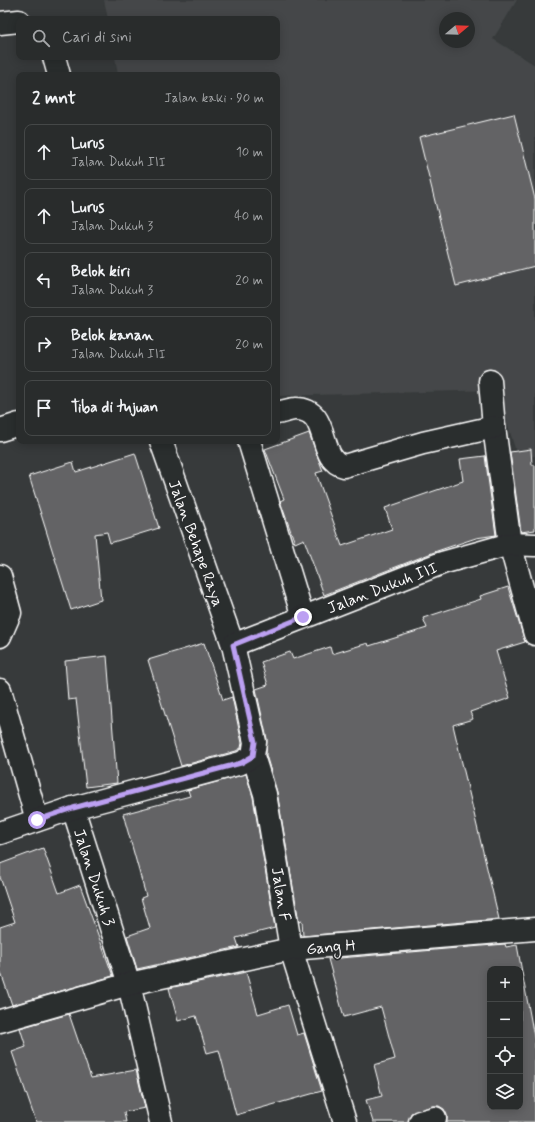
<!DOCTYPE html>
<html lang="id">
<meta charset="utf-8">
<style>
:root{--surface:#292c2c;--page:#353838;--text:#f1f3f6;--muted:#a5a7a9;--line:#454848}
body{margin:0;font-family:Mynerve,sans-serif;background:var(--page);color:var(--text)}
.controls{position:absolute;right:12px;bottom:12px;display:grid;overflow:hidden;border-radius:8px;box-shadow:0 2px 10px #0003}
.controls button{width:36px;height:36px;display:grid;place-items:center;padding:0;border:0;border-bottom:1px solid var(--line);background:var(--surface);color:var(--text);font:20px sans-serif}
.compass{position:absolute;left:439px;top:12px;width:36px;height:36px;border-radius:50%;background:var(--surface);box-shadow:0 2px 10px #0003;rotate:71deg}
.stop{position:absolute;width:12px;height:12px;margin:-9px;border:3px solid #bca0f2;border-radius:50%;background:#fff}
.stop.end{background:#bca0f2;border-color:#fff;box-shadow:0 1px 4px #0008}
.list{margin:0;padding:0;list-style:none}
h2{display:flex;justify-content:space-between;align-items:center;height:52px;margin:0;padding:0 16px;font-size:17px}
h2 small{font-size:13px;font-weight:400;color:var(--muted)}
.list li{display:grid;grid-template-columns:26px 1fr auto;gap:12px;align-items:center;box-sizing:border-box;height:56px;margin:0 8px 8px;padding:0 8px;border:1px solid var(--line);border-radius:8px}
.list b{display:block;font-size:15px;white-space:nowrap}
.list p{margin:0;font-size:13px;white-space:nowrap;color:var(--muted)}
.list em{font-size:13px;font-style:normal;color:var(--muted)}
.icon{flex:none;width:22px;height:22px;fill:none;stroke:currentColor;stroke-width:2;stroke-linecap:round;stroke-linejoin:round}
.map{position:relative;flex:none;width:535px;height:1122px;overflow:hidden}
.search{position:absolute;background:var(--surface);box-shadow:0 2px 10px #0003;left:16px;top:16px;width:264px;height:44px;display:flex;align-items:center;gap:10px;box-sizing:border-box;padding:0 14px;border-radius:8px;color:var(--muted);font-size:15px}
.panel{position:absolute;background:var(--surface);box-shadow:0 2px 10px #0003;left:16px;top:72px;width:264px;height:372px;border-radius:8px}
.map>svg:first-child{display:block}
</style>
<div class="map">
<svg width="535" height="1122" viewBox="0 0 535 1122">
<rect width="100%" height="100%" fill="#373a3b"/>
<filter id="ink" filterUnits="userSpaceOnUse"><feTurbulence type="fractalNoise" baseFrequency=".025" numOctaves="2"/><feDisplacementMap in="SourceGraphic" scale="8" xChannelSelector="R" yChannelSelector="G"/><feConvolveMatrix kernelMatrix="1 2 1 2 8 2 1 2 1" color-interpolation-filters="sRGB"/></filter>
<g filter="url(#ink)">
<!-- built -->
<path fill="#444748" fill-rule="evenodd" d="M104,0H517L493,39L535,65V456L518,458L497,390L277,396V75H118L115,57H277V19H108ZM445,18H469V42H445Z"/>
<!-- building -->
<g fill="#636465" stroke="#fff" fill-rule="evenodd">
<polygon points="514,114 535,199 535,266 456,286 419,137"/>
<polygon points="309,433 323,471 316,473 342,546 392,529 385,508 463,481 460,459 485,456 496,535 476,538 437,551 324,595 304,539 295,543 280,501 284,499 265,449"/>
<polygon points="531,449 532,465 535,465 535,530 521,532 510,452"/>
<polygon points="135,453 159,528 110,543 107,532 95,534 101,600 71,610 29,476 73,462 76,472"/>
<polygon points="508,587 525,642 496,651 510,698 470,712 473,719 453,725 499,919 303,936 302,921 299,922 277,792 266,755 267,739 256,689 268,685 261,662 290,652 293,659 330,647 332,654 368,643 369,646 427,628 423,618 481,599 480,596"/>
<polygon points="204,643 223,700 232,697 242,743 241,748 236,751 181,766 148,660"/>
<polygon points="107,656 117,783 86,787 76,699 68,700 65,661"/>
<polygon points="246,774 253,797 275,928 236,938 239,947 137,969 127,936 150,928 141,898 146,896 123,814 190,796 188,790"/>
<polygon points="43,848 59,893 80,885 113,976 12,1005 0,970 0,927 15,922 0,877 0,864"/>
<path d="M505,944L506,947L517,945L535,1042V1122H447V1115L444,1109L439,1106H432L411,1113L408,1122H373L366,1100L382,1096L374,1065L395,1059L381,1007L344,1017L328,959ZM490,969H520V1107H490Z"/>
<polygon points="246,972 258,1014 288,1005 297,1035 304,1033 322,1091 236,1115 219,1050 207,1053 196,1016 178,1021 169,988"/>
<polygon points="69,1014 91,1078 136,1070 145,1108 124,1112 126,1122 36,1122 12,1052 26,1047 20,1028"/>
</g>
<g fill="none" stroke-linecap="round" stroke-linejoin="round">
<!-- street casing -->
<g stroke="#fff" stroke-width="25">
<g id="street">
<polyline points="0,23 19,21"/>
<polyline points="54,57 59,75"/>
<polyline points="490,381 494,427 510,544 535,634"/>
<path d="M277,413C283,412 290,409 295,409C332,408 316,460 344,466L423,443L494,427"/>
<polyline points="0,430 19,424"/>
<polyline points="161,441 233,645 255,742 253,756 265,794 291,949 345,1122"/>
<polyline points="249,441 303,617"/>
<polyline points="0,576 10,613 0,636"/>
<polyline points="233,645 442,563 510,544 535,545"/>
<polyline points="0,690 37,820"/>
<polyline points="73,808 129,984 161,1122"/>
<polyline points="0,833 73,808 241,763 253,756"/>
<polyline points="0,1021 129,984 291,949 535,929"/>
<polyline points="420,1122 435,1118"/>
</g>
</g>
<!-- street -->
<use href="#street" stroke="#2a2d2e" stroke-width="22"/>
</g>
</g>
<g fill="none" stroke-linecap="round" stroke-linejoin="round" filter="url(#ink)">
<!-- route -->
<polyline stroke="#bca0f2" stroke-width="5" points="37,820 73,808 241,763 253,756 255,742 233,645 303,617"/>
</g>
<g text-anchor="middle" stroke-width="3.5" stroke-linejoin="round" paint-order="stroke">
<!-- street labels -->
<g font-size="16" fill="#fff" stroke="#2a2d2e">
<text transform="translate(197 543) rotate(70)" y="6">Jalan Behape Raya</text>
<text transform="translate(382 587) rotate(-21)" y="6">Jalan Dukuh III</text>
<text transform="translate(95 877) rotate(72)" y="6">Jalan Dukuh 3</text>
<text transform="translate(282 894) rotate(81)" y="6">Jalan F</text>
<text transform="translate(331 946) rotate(-5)" y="6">Gang H</text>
</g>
</g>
</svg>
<div class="controls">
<button>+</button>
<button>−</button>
<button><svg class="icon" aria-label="locate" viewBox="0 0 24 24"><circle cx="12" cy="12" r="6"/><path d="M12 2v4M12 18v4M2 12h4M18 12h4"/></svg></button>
<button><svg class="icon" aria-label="layers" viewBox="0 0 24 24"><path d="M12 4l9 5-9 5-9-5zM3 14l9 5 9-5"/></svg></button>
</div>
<svg class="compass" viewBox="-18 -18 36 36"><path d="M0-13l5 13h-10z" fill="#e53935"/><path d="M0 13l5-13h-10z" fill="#a5a7a9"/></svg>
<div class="stop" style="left:37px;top:820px"></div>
<div class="stop end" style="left:303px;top:617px"></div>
<div class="search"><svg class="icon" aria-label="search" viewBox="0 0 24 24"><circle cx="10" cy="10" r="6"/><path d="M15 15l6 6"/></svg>Cari di sini</div>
<section class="panel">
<h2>2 mnt<small>Jalan kaki · 90 m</small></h2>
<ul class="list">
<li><svg class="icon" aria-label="ahead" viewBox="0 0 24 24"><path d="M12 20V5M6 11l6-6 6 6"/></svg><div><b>Lurus</b><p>Jalan Dukuh III</p></div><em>10 m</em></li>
<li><svg class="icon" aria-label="ahead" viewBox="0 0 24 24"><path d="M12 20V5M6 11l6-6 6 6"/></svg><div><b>Lurus</b><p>Jalan Dukuh 3</p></div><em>40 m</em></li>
<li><svg class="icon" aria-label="left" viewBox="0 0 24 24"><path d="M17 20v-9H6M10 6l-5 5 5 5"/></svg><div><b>Belok kiri</b><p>Jalan Dukuh 3</p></div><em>20 m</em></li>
<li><svg class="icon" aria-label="right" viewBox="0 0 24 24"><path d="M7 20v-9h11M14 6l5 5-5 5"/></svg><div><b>Belok kanan</b><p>Jalan Dukuh III</p></div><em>20 m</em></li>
<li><svg class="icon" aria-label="arrive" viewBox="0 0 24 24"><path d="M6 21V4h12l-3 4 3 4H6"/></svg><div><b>Tiba di tujuan</b></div></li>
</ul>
</section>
</div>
